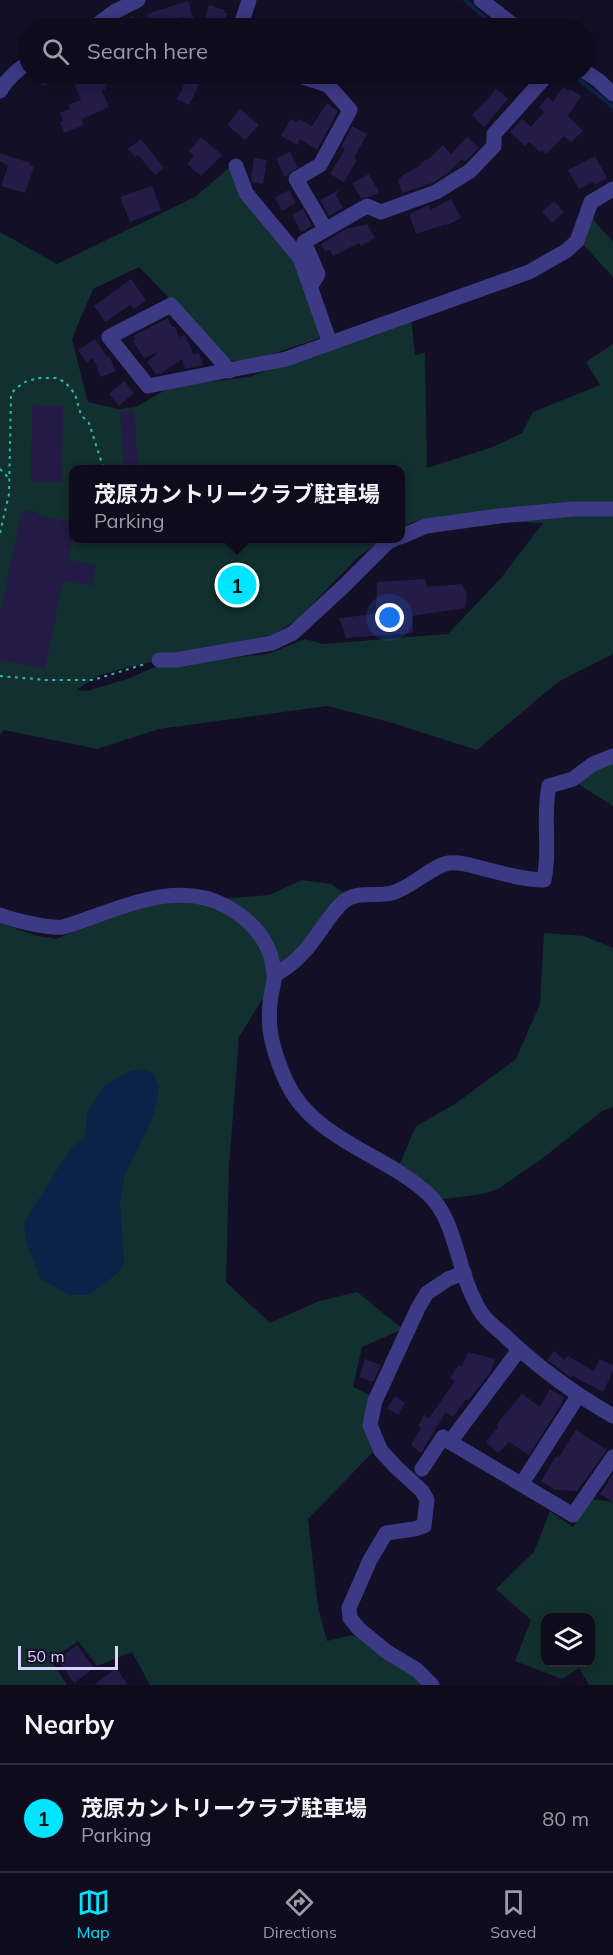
<!DOCTYPE html>
<meta charset="utf-8">
<style>
:root{--surface:#0e0b1c;--page:#1c1929;--text:#f1f3f6;--muted:#9b9ba3;--line:#2e2b3b;--accent:#00e5ff}
body{margin:0;font-family:Mulish,"Noto Sans JP",sans-serif;background:var(--page);color:var(--text)}
.controls{position:absolute;right:18px;bottom:18px;display:grid;overflow:hidden;border-radius:12px;box-shadow:0 3px 15px #0003}
.controls button{width:54px;height:54px;display:grid;place-items:center;padding:0;border:0;border-bottom:2px solid var(--line);background:var(--surface);color:var(--text);font:30px sans-serif}
.scale{position:absolute;left:18px;bottom:15px;width:100px;box-sizing:border-box;padding-left:6px;border:3px solid #d9d4ff;border-top:0;font-size:16px;line-height:21px;white-space:nowrap;color:#d9d4ff;-webkit-text-stroke:4px #130f26;paint-order:stroke}
.you{position:absolute;left:390px;top:618px;width:21px;height:21px;margin:-15px;border:4px solid #fff;border-radius:50%;background:#1a73e8;box-shadow:0 0 0 9px #1a73e833}
.badge{display:grid;place-items:center;width:39px;height:39px;border-radius:50%;background:var(--accent);color:#111;font-size:20px;font-weight:700}
.pin{position:absolute;translate:-50% -50%;border:3px solid #fff;box-shadow:0 2px 6px #0006}
.popup{position:absolute;left:69px;top:465px;width:336px;height:78px;box-sizing:border-box;display:grid;place-content:center;border-radius:12px;background:var(--surface);filter:drop-shadow(0 2px 4px #0005);font-size:20px;white-space:nowrap;color:var(--muted)}
.popup b{font-size:22px;color:var(--text)}
.popup::after{content:'';position:absolute;left:50%;top:100%;margin-left:-12px;border:12px solid transparent;border-top-color:var(--surface)}
.list{margin:0;padding:0;list-style:none}
h2{display:flex;justify-content:space-between;align-items:center;height:78px;margin:0;padding:0 24px;font-size:26px}
h2 small{font-size:20px;font-weight:400;color:var(--muted)}
.list li{display:grid;grid-template-columns:39px 1fr auto;gap:18px;align-items:center;box-sizing:border-box;height:108px;padding:0 24px;border-top:2px solid var(--line)}
.list b{display:block;font-size:22px;white-space:nowrap}
.list p{margin:0;font-size:20px;white-space:nowrap;color:var(--muted)}
.list em{font-size:20px;font-style:normal;color:var(--muted)}
.icon{flex:none;width:33px;height:33px;fill:none;stroke:currentColor;stroke-width:2;stroke-linecap:round;stroke-linejoin:round}
.map{position:relative;flex:none;width:613px;height:1685px;overflow:hidden}
.search{position:absolute;background:var(--surface);box-shadow:0 3px 15px #0003;left:18px;right:18px;top:18px;height:66px;display:flex;align-items:center;gap:15px;box-sizing:border-box;padding:0 21px;border-radius:33px;color:var(--muted);font-size:22px}
.sheet{height:186px;background:var(--surface)}
nav{display:flex;justify-content:space-around;align-items:center;box-sizing:border-box;height:84px;border-top:2px solid var(--line);background:var(--surface);font-size:16px;color:var(--muted)}
nav a{display:grid;justify-items:center;gap:3px}
nav .on{color:var(--accent)}
.map>svg:first-child{display:block}
</style>
<div class="map">
<svg width="613" height="1685" viewBox="0 0 613 1685">
<rect width="100%" height="100%" fill="#130f26"/>
<!-- green -->
<g fill="#12302f" fill-rule="evenodd">
<path d="M232,165C259,205 292,246 308,293C314,307 316,323 320,338L248,362L229,360L139,267L93,289L72,339L88,402L118,409L136,407L172,386L249,377L411,318L415,355L425,353L427,468L493,447L522,433L533,412L600,385L586,362L613,344V654L558,682L477,750L389,722L327,706L159,729L97,749L4,730L0,734V232L57,264L195,197ZM74,470H400L401,529L412,522L430,519L543,523L501,578L448,634L323,644L305,639L268,654L158,666L127,679L87,691L76,690L100,675L125,668L274,634L297,620L358,557L383,539L74,538Z"/>
<polygon points="591,217 613,242 613,277 582,243"/>
<polygon points="613,759 613,806 575,782"/>
<polygon points="302,880 331,884 346,894 283,966 239,1037 229,1166 226,1282 270,1323 319,1301 357,1292 403,1329 362,1347 353,1387 372,1396 375,1450 308,1519 318,1607 327,1641 351,1635 361,1638 426,1685 150,1685 132,1652 97,1666 78,1641 51,1660 67,1685 0,1685 0,923 34,935 56,939 136,906 269,895"/>
<polygon points="544,933 584,936 613,948 613,1107 602,1111 543,1158 498,1189 482,1194 437,1200 398,1168 416,1126 455,1104 516,1059 540,1004"/>
<path d="M592,1499L613,1502V1685H589L579,1668L562,1679L515,1661L531,1620L496,1589L534,1552L550,1511L573,1527ZM546,1618H590V1662H546Z"/>
</g>
<!-- water -->
<polygon fill="#0c2248" points="143,1069 152,1072 157,1081 159,1088 156,1105 150,1124 124,1177 120,1201 124,1262 118,1273 89,1295 70,1295 41,1279 26,1242 24,1222 71,1148 84,1138 86,1132 87,1112 105,1085 131,1071"/>
<g fill="none" stroke-linecap="round" stroke-linejoin="round">
<!-- stream -->
<g stroke="#0c2248" stroke-width="4">
<polyline points="465,0 496,28"/>
<polyline points="572,74 613,107"/>
</g>
</g>
<!-- building -->
<g fill="#241b47">
<polygon points="188,1 194,20 181,17 185,28 152,28 147,14"/>
<polygon points="209,5 225,10 224,13 227,13 223,28 209,28 210,25 204,23"/>
<polygon points="133,16 140,28 108,28 112,26"/>
<polygon points="39,74 72,74 73,75 43,86"/>
<polygon points="96,74 133,74 104,86 106,89 102,91 109,107 82,119 84,125 64,133 60,122 63,121 60,113 70,109 68,105 81,100 74,83"/>
<polygon points="188,77 200,83 189,105 177,99"/>
<polygon points="563,87 569,91 570,89 581,96 568,116 583,131 571,142 564,136 546,154 542,150 540,152 529,142 525,146 510,132 522,119 531,127 544,112 539,107 548,97 553,102"/>
<polygon points="496,88 508,99 484,127 472,115 489,98"/>
<polygon points="327,103 338,111 317,150 300,139 297,145 281,136 291,119 296,122 299,119 312,126"/>
<polygon points="240,109 259,125 245,140 227,125"/>
<polygon points="352,126 367,134 354,158 357,160 344,182 330,174 345,149 341,147"/>
<polygon points="201,137 222,155 201,176 187,164 194,155 189,151"/>
<polygon points="467,137 479,148 465,162 462,159 449,172 432,183 402,193 398,180 402,178 401,176 421,165 420,163 430,158 443,145 451,154"/>
<polygon points="141,139 164,168 155,175 138,155 135,157 128,149"/>
<polygon points="290,152 298,167 285,177 276,159"/>
<polygon points="0,153 30,163 29,165 34,167 25,193 1,186 8,166 0,161"/>
<polygon points="595,156 607,178 595,185 593,182 579,189 568,170"/>
<polygon points="254,158 267,160 263,184 252,182 251,179"/>
<polygon points="369,174 379,192 371,197 361,198 352,183"/>
<polygon points="152,186 161,210 130,222 120,197"/>
<polygon points="289,190 296,203 282,211 275,198"/>
<polygon points="339,190 336,195 343,208 329,216 320,200"/>
<polygon points="451,199 461,218 447,225 446,224 416,234 409,214 429,205 430,210"/>
<polygon points="554,201 564,212 552,223 542,212"/>
<polygon points="303,209 312,226 301,232 292,215"/>
<polygon points="367,224 375,238 361,246 359,243 333,256 330,250 325,252 321,244 346,229"/>
<polygon points="131,279 146,300 134,309 130,305 105,322 94,306"/>
<polygon points="168,318 172,327 175,326 179,337 185,335 193,354 199,353 203,365 185,369 182,359 162,373 156,374 147,362 158,352 144,358 133,341 135,340 133,336"/>
<polygon points="95,339 107,357 109,356 116,371 101,377 93,358 87,363 78,350"/>
<polygon points="124,381 134,393 119,406 109,394"/>
<polygon points="32,405 63,406 62,482 31,482"/>
<polygon points="134,411 138,470 124,470 120,412"/>
<polygon points="26,509 38,512 37,515 71,522 71,525 74,526 74,529 68,560 96,565 92,586 63,580 45,669 0,660 0,617 21,513 25,513"/>
<polygon points="424,579 428,587 462,584 467,595 465,608 412,616 413,633 346,638 339,618 376,614 377,582"/>
<polygon points="554,1351 564,1360 568,1356 594,1371 599,1359 613,1365 613,1371 603,1392 573,1376 572,1378 547,1360"/>
<polygon points="468,1352 495,1359 490,1373 468,1401 466,1399 453,1417 446,1412 421,1453 411,1445 421,1428 418,1426 424,1415 429,1418 455,1381 450,1378 459,1365 462,1367"/>
<polygon points="365,1359 381,1365 373,1382 359,1377"/>
<polygon points="550,1389 564,1397 562,1403 529,1455 509,1442 498,1453 486,1442 498,1427 496,1425 522,1394 540,1407"/>
<polygon points="395,1396 405,1403 398,1415 387,1408"/>
<polygon points="576,1430 607,1450 577,1491 555,1490 541,1481 556,1456 559,1457"/>
<polygon points="613,1474 613,1502 600,1494"/>
<polygon points="77,1645 94,1668 74,1683 57,1660"/>
<polygon points="116,1668 128,1685 94,1685"/>
</g>
<g fill="none" stroke-linecap="round" stroke-linejoin="round">
<!-- path -->
<g stroke="#2fb8b0" stroke-width="2" stroke-dasharray="3 4.5" stroke-linecap="butt">
<polyline points="0,469 9,478"/>
<polyline points="0,533 9,494 11,395 15,389 25,382 38,378 56,378 65,382 75,394 81,415 89,423 104,470"/>
<polyline points="0,676 46,680 93,680 145,664"/>
</g>
<!-- minor -->
<g stroke="#3d3a85" stroke-width="15">
<polyline points="481,0 517,28"/>
<polyline points="93,28 114,12 138,0"/>
<polyline points="240,28 249,0"/>
<polyline points="584,71 598,80 613,94"/>
<polyline points="294,74 328,85 350,110 320,165 296,179 325,228"/>
<path d="M0,91C7,79 17,70 28,63"/>
<polyline points="236,166 246,193 300,258 330,343"/>
<polyline points="311,286 318,274 304,242 367,206 381,212 436,192 470,171 494,146 494,134 548,74"/>
<polyline points="230,371 171,305 109,337 148,386 286,359 529,272 566,251 577,241 591,202 613,189"/>
<polyline points="400,537 426,526 499,516 573,509 613,509"/>
<polyline points="159,660 176,660 272,643 293,633 345,585 388,542 396,538"/>
<path d="M0,915C13,920 50,929 63,927C74,924 87,919 98,915C139,900 185,884 226,906C253,921 272,942 274,974C275,981 272,989 271,996C269,1007 269,1018 270,1029C272,1047 279,1065 286,1081C313,1140 384,1153 428,1194C454,1217 457,1264 472,1295C475,1301 478,1309 483,1315C488,1322 496,1328 503,1334C536,1366 573,1393 613,1416"/>
<path d="M275,975C291,966 304,954 315,938C324,926 332,912 343,902C357,890 376,897 392,893C413,887 431,866 449,863C460,862 470,865 481,868C501,873 523,880 544,880C551,848 542,819 549,786L573,779L593,764L613,756"/>
<polyline points="519,1350 450,1442 573,1515 613,1457"/>
<polyline points="422,1469 443,1437 450,1442"/>
<polyline points="526,1477 578,1396"/>
<polyline points="432,1685 417,1670 387,1652 359,1629 350,1618 349,1608 370,1560 386,1533 414,1529 424,1526 427,1500 422,1491 397,1468 381,1451 370,1425 375,1401 418,1308 427,1293 448,1279 464,1273"/>
</g>
</g>
</svg>
<div class="controls">
<button><svg class="icon" aria-label="layers" viewBox="0 0 24 24"><path d="M12 4l9 5-9 5-9-5zM3 14l9 5 9-5"/></svg></button>
</div>
<div class="scale">50 m</div>
<div class="you"></div>
<div class="pin badge" style="left:237px;top:585px">1</div>
<div class="popup"><b>茂原カントリークラブ駐車場</b>Parking</div>
<div class="search"><svg class="icon" aria-label="search" viewBox="0 0 24 24"><circle cx="10" cy="10" r="6"/><path d="M15 15l6 6"/></svg>Search here</div>
</div>
<section class="sheet">
<h2>Nearby<small></small></h2>
<ul class="list">
<li><span class="badge">1</span><div><b>茂原カントリークラブ駐車場</b><p>Parking</p></div><em>80 m</em></li>
</ul>
</section>
<nav>
<a class="on"><svg class="icon" aria-label="map" viewBox="0 0 24 24"><path d="M3 6l6-2 6 2 6-2v14l-6 2-6-2-6 2zM9 4v14M15 6v14"/></svg>Map</a>
<a><svg class="icon" aria-label="directions" viewBox="0 0 24 24"><path d="M12 3l9 9-9 9-9-9zM9 14v-3h6M13 9l2 2-2 2"/></svg>Directions</a>
<a><svg class="icon" aria-label="saved" viewBox="0 0 24 24"><path d="M7 4h10v16l-5-4-5 4z"/></svg>Saved</a>
</nav>
